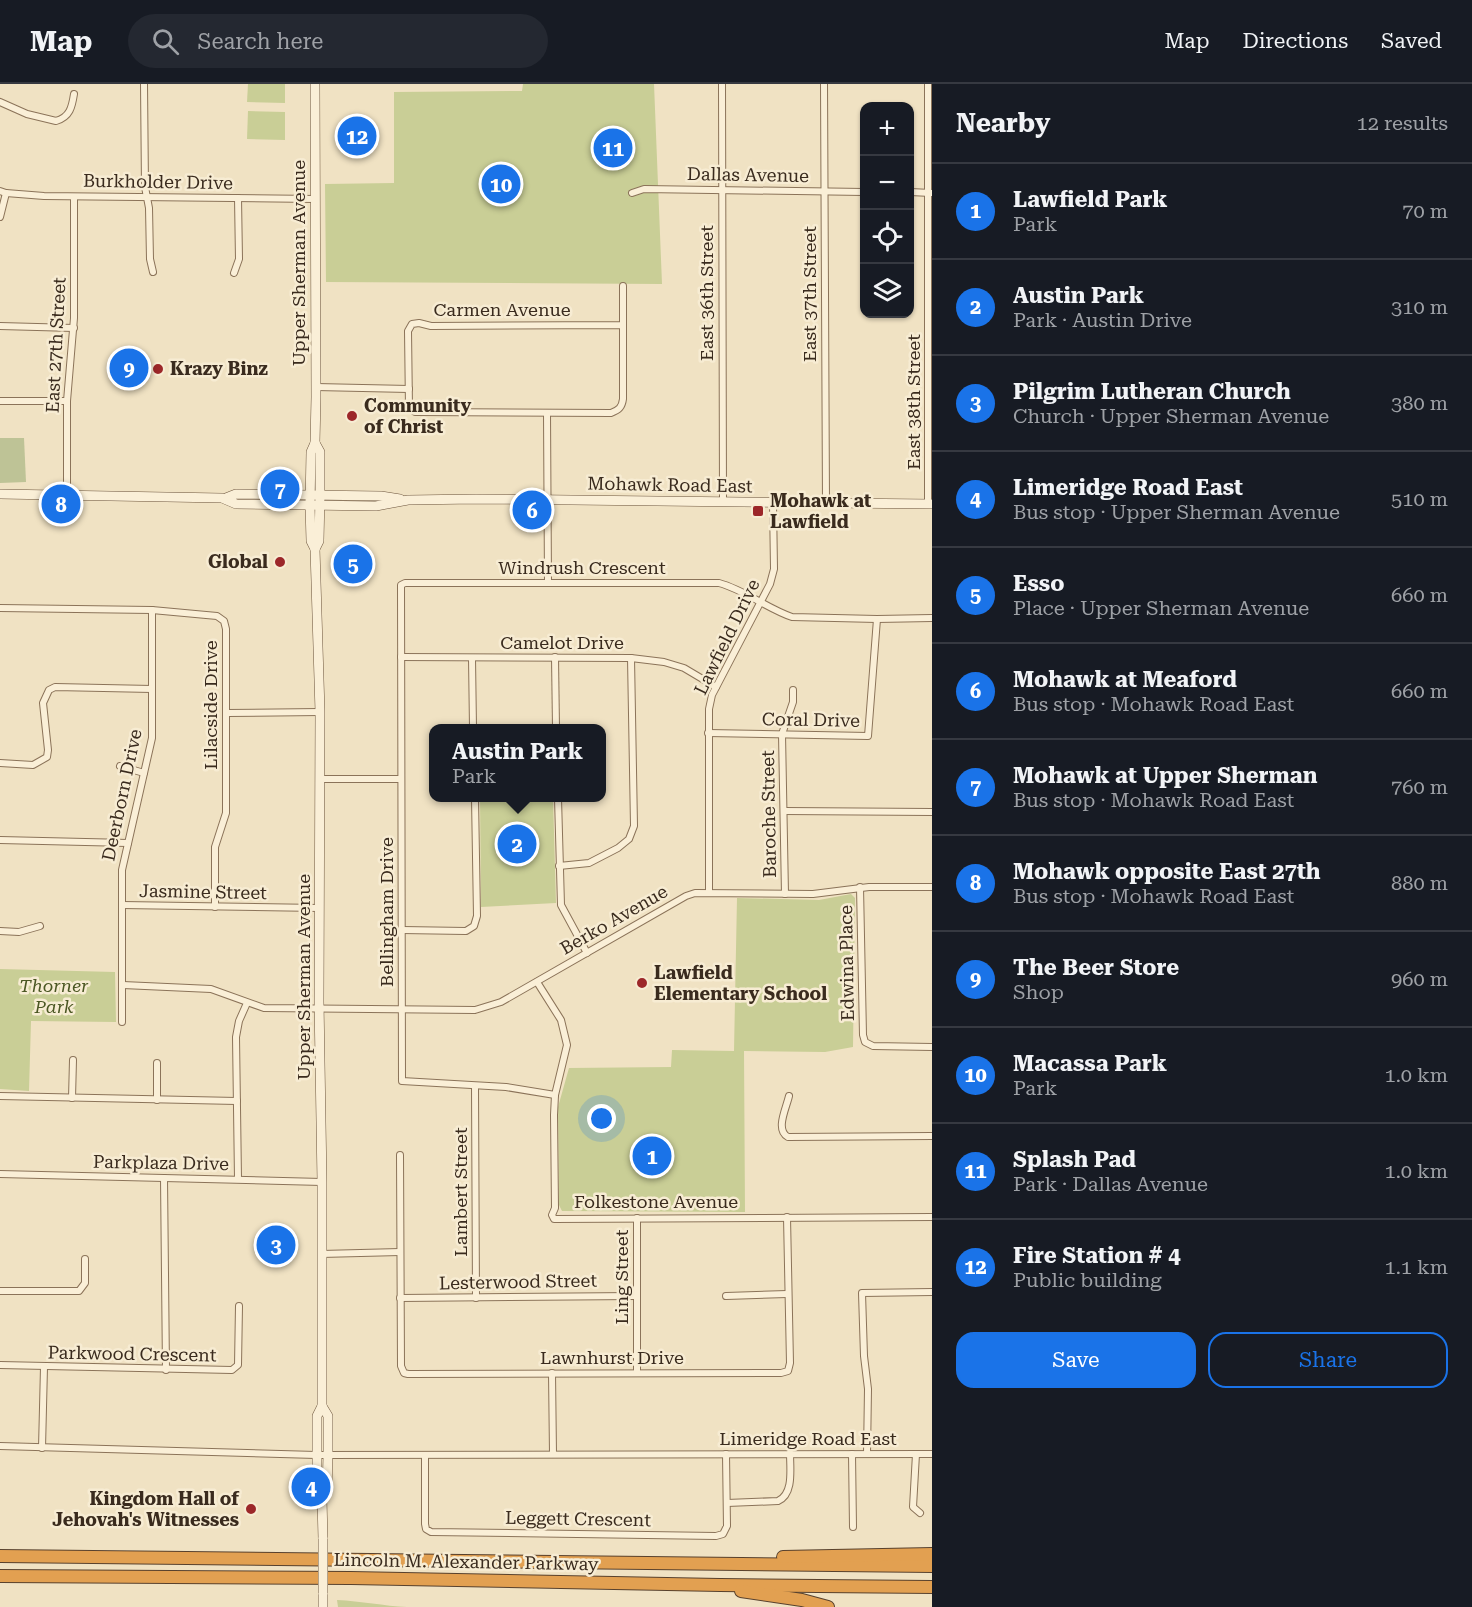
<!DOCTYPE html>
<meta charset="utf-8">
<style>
:root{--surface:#171b24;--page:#242831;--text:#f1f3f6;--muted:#9ea1a6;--line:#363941;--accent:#1a73e8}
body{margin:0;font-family:"Roboto Serif",serif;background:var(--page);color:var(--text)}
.controls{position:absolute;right:18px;top:18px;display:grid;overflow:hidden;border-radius:12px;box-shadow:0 2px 4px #0004}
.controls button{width:54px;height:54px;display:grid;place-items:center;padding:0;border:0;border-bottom:2px solid var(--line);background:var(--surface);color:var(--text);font:30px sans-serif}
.you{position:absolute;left:602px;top:1035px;width:21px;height:21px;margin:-15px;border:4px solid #fff;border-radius:50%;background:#1a73e8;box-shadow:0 0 0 9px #1a73e833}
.badge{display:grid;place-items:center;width:39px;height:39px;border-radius:50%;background:var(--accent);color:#fff;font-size:20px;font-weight:700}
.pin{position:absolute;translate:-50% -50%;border:3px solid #fff;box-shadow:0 2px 6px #0006}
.popup{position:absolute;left:429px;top:640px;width:177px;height:78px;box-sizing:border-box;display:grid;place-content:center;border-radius:12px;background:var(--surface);filter:drop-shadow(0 2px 4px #0005);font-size:20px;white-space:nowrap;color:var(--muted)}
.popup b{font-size:22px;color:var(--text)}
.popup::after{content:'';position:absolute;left:50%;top:100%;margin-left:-12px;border:12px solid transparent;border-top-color:var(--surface)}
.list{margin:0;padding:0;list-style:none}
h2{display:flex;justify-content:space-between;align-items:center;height:78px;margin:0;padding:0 24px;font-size:26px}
h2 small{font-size:20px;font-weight:400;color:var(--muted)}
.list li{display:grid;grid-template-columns:39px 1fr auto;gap:18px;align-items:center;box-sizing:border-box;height:96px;padding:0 24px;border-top:2px solid var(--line)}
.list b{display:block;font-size:22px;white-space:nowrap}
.list p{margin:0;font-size:20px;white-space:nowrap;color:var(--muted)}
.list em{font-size:20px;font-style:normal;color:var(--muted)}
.actions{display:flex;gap:12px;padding:18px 24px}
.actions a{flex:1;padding:14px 0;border:2px solid var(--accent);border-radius:18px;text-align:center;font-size:21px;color:var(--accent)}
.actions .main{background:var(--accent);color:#fff}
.icon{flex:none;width:33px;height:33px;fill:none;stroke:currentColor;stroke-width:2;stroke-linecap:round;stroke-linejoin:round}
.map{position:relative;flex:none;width:932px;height:1523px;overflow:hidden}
header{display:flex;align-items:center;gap:36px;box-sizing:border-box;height:84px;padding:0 30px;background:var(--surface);border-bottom:2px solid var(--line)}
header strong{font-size:28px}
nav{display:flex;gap:33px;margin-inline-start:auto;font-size:21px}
.search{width:420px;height:54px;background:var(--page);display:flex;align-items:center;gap:15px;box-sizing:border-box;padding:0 21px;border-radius:33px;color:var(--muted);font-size:22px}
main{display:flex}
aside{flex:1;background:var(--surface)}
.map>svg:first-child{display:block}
</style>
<header>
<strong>Map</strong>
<div class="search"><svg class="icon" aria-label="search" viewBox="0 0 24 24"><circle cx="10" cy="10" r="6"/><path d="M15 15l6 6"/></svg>Search here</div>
<nav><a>Map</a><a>Directions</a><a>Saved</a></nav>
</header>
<main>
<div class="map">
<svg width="932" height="1523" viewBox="0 0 932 1523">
<rect width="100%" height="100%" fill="#f0e2c3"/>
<!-- green -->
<g fill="#c9ce96">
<polygon points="248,0 285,0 285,19 247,18"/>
<polygon points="523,0 654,0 662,200 326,198 325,100 394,99 394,8 522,7"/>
<polygon points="248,27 285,28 285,56 247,55"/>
<polygon points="480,714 553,714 556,819 481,823"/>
<polygon points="851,810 855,814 853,963 825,968 744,967 745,1128 562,1127 559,1121 558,1023 569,984 671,983 672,966 734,967 737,814 819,816"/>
<polygon points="0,885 115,888 116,938 31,937 29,1007 0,1005"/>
<path d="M337,1516C361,1517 384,1522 407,1523H338Z"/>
</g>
<!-- cemetery -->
<polygon fill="#bec396" points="0,354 24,354 26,398 0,399"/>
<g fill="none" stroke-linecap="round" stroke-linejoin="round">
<!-- minor casing -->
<g stroke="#8b7359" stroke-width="8">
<g id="minor">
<polyline points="144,0 145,103 149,124 150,175 153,188"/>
<polyline points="722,0 723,418"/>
<polyline points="824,0 826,419"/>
<polyline points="928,0 928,420"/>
<path d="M0,18L27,30L56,37C70,33 72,23 74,10"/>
<polyline points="0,107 6,109 44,112 316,115"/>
<polyline points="910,108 931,109"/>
<polyline points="632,109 644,105 864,108"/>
<polyline points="0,133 6,109"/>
<polyline points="234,189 239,175 238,114"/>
<path d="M623,241L431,242L419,239L412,240L408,247L409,324L415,328L611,329C619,326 622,323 623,315V202"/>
<polyline points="0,242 74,244"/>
<polyline points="316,303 409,305"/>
<polyline points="0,317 67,317"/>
<polyline points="547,329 548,499"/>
<polyline points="67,411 67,317 74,234 74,113"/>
<polyline points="0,524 152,526 217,532 224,537 226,545 226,729 215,763 215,823"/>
<polyline points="401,573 631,574 664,578 684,584 716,603"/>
<polyline points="555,573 556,644"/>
<polyline points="472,574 473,644"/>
<polyline points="227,629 320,628"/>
<polyline points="708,649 868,652 877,535"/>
<polyline points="0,679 33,681 47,673 48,666 43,619 49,606 55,603 152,605"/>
<polyline points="120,682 144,689"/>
<polyline points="320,695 401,695"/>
<polyline points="558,714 561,821 587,869"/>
<polyline points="784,727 932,728"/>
<polyline points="0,756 128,759"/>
<polyline points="559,782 589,779 618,764 629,755 634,742 631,574"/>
<polyline points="860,803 863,951 865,958 873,962 932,963"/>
<polyline points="709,809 709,625 712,611 770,500 774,485 773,419"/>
<polyline points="785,810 782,650 793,618 793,606"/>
<polyline points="122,821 320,824"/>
<polyline points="402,846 466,847 474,842 477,832 475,714"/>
<polyline points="0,847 19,848 40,842"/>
<polyline points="537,898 561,936 567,961 555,1011 554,1031 555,1124 552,1131 554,1135 932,1133"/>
<polyline points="123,901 211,905 264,924 475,926 501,918 686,812 695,809 813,810 869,803 932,803"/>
<polyline points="122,938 122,786 152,654 152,526"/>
<polyline points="475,1002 476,1214"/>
<path d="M555,1011L506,1003L402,997L401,501L405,499H719C745,506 766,524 792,533L877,535L932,534"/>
<polyline points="0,1012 237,1017"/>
<path d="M789,1012C786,1025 775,1046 788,1053L932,1052"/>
<polyline points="72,1014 73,976"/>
<polyline points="157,1016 157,979"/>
<polyline points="400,1071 401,1282 404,1289 408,1290 781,1289 788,1287 790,1279 787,1133"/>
<polyline points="0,1090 322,1098"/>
<polyline points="164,1094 166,1286"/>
<polyline points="238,1095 236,953 239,937 247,919"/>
<polyline points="321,1170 400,1168"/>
<polyline points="0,1207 79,1207 85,1199 85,1175"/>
<polyline points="726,1212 787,1210"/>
<polyline points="400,1214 636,1212"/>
<polyline points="0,1281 232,1286 238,1281 239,1222"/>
<polyline points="552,1289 553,1370"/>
<polyline points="637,1289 637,1134"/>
<polyline points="0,1362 316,1371 932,1370"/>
<polyline points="42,1364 44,1283"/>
<polyline points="852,1370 853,1443"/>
<polyline points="867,1370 868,1305 864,1272 862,1209 932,1208"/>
<polyline points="916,1370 913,1423 920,1429"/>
<polyline points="425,1371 425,1440 426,1445 431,1448 716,1452 723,1450 727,1442 726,1370"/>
<path d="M727,1419L778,1417C794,1410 790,1385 790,1369"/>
</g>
</g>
<!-- secondary casing -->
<g stroke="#6c543c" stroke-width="10">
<g id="secondary">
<polyline points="315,0 316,313 315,359 311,368 310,421 311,457 315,465 320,628 319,917 322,1098 322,1322 317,1332 317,1405 322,1415 323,1455"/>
<polyline points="0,410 222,414 236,420 376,422 408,416 476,415 932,420"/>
<polyline points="226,414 236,410 381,412 400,415"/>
<polyline points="315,465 319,457 320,411 320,368 315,359"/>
<polyline points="322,1322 328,1332 328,1371 327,1407 322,1415"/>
<polyline points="323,1523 323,1509"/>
</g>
</g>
<!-- motorway casing -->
<g stroke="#58412d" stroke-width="14">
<g id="motorway">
<polyline points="0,1472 932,1482"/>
<polyline points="783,1473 932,1470"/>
<polyline points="0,1492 351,1494 720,1501 932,1503"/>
<polyline points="741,1507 802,1516 828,1523"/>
</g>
</g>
<!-- minor -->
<use href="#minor" stroke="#faefd7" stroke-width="6"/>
<!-- secondary -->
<use href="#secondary" stroke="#faefd7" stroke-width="9"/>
<!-- motorway -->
<use href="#motorway" stroke="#e2a051" stroke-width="12"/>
<!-- secondary-bridge casing -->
<g stroke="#6c543c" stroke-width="10" stroke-linecap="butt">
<polyline id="secondary-bridge" points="323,1455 323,1509"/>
</g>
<!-- secondary-bridge -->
<use href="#secondary-bridge" stroke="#faefd7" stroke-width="9"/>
</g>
<!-- markers -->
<g fill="#9c2729" stroke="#f7ecd3" stroke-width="2">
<circle cx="158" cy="285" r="6"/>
<circle cx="352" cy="332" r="6"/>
<rect x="752" y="421" width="12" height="12" rx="3"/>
<circle cx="280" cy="478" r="6"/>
<circle cx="642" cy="899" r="6"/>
<circle cx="251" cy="1425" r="6"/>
</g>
<g text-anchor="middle" stroke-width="5" stroke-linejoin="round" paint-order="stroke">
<!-- street labels -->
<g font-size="18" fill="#3a2b1e" stroke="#f7ecd3">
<text transform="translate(748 91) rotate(1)" y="6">Dallas Avenue</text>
<text transform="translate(158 98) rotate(1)" y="6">Burkholder Drive</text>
<text transform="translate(299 179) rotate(-90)" y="6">Upper Sherman Avenue</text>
<text transform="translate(707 209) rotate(-90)" y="6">East 36th Street</text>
<text transform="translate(810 210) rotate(-90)" y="6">East 37th Street</text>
<text x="502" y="232">Carmen Avenue</text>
<text transform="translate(56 261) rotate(-87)" y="6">East 27th Street</text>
<text transform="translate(914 318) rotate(-90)" y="6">East 38th Street</text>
<text transform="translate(670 401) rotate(1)" y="6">Mohawk Road East</text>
<text x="582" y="490">Windrush Crescent</text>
<text transform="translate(727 553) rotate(-64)" y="6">Lawfield Drive</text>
<text x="562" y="565">Camelot Drive</text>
<text transform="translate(211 621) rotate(-90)" y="6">Lilacside Drive</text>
<text transform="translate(811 636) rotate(1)" y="6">Coral Drive</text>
<text transform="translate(122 711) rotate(-78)" y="6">Deerborn Drive</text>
<text transform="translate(769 730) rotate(-91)" y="6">Baroche Street</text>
<text transform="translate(203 808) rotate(1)" y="6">Jasmine Street</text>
<text transform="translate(387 828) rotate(-90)" y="6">Bellingham Drive</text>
<text transform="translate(614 836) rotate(-30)" y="6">Berko Avenue</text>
<text transform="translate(847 879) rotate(-91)" y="6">Edwina Place</text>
<text transform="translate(304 893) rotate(-90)" y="6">Upper Sherman Avenue</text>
<text transform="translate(161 1079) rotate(1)" y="6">Parkplaza Drive</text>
<text transform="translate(461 1108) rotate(-90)" y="6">Lambert Street</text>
<text x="656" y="1124">Folkestone Avenue</text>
<text transform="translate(622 1193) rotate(-90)" y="6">Ling Street</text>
<text transform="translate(518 1198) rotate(-1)" y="6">Lesterwood Street</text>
<text transform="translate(132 1270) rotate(1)" y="6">Parkwood Crescent</text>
<text x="612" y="1280">Lawnhurst Drive</text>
<text x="808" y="1361">Limeridge Road East</text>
<text transform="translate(578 1435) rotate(1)" y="6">Leggett Crescent</text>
<text transform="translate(466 1478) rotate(1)" y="6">Lincoln M. Alexander Parkway</text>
</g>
<!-- poi labels -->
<g font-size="18" font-weight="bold" fill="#3a2b1e" stroke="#f7ecd3" text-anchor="start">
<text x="170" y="291">Krazy Binz</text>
<text x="364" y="328">Community<tspan x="364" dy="21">of Christ</tspan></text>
<text x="770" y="423">Mohawk at<tspan x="770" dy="21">Lawfield</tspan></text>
<text x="268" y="484" text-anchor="end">Global</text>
<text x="654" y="895">Lawfield<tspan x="654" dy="21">Elementary School</tspan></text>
<text x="239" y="1421" text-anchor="end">Kingdom Hall of<tspan x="239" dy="21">Jehovah's Witnesses</tspan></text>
</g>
<!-- park labels -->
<g font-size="18" font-style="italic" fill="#4b5723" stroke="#f7ecd3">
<text x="54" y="908">Thorner<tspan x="54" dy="21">Park</tspan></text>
</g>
</g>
</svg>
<div class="controls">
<button>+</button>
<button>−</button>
<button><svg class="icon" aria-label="locate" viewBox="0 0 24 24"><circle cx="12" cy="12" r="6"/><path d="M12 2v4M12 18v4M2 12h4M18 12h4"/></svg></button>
<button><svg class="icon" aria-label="layers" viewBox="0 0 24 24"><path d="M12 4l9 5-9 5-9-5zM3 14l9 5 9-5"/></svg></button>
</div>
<div class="you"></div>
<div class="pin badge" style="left:652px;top:1072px">1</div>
<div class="pin badge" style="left:517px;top:760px">2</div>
<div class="popup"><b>Austin Park</b>Park</div>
<div class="pin badge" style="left:276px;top:1161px">3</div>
<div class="pin badge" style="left:311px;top:1403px">4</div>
<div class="pin badge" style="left:353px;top:480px">5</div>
<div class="pin badge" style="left:532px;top:426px">6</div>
<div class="pin badge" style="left:280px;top:405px">7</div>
<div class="pin badge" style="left:61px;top:420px">8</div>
<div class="pin badge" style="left:129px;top:284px">9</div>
<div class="pin badge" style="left:501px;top:100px">10</div>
<div class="pin badge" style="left:613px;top:64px">11</div>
<div class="pin badge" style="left:357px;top:52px">12</div>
</div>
<aside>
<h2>Nearby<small>12 results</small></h2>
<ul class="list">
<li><span class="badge">1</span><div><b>Lawfield Park</b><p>Park</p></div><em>70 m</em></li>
<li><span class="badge">2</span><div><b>Austin Park</b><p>Park · Austin Drive</p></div><em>310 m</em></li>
<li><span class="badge">3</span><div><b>Pilgrim Lutheran Church</b><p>Church · Upper Sherman Avenue</p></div><em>380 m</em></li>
<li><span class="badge">4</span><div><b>Limeridge Road East</b><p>Bus stop · Upper Sherman Avenue</p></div><em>510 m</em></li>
<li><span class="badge">5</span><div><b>Esso</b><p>Place · Upper Sherman Avenue</p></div><em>660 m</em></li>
<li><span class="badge">6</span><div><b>Mohawk at Meaford</b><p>Bus stop · Mohawk Road East</p></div><em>660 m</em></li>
<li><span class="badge">7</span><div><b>Mohawk at Upper Sherman</b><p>Bus stop · Mohawk Road East</p></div><em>760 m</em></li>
<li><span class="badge">8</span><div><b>Mohawk opposite East 27th</b><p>Bus stop · Mohawk Road East</p></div><em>880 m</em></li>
<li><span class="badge">9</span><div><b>The Beer Store</b><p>Shop</p></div><em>960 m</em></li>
<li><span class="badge">10</span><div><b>Macassa Park</b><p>Park</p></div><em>1.0 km</em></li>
<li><span class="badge">11</span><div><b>Splash Pad</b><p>Park · Dallas Avenue</p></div><em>1.0 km</em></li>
<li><span class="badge">12</span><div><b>Fire Station # 4</b><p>Public building</p></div><em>1.1 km</em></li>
</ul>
<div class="actions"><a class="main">Save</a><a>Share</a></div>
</aside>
</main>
